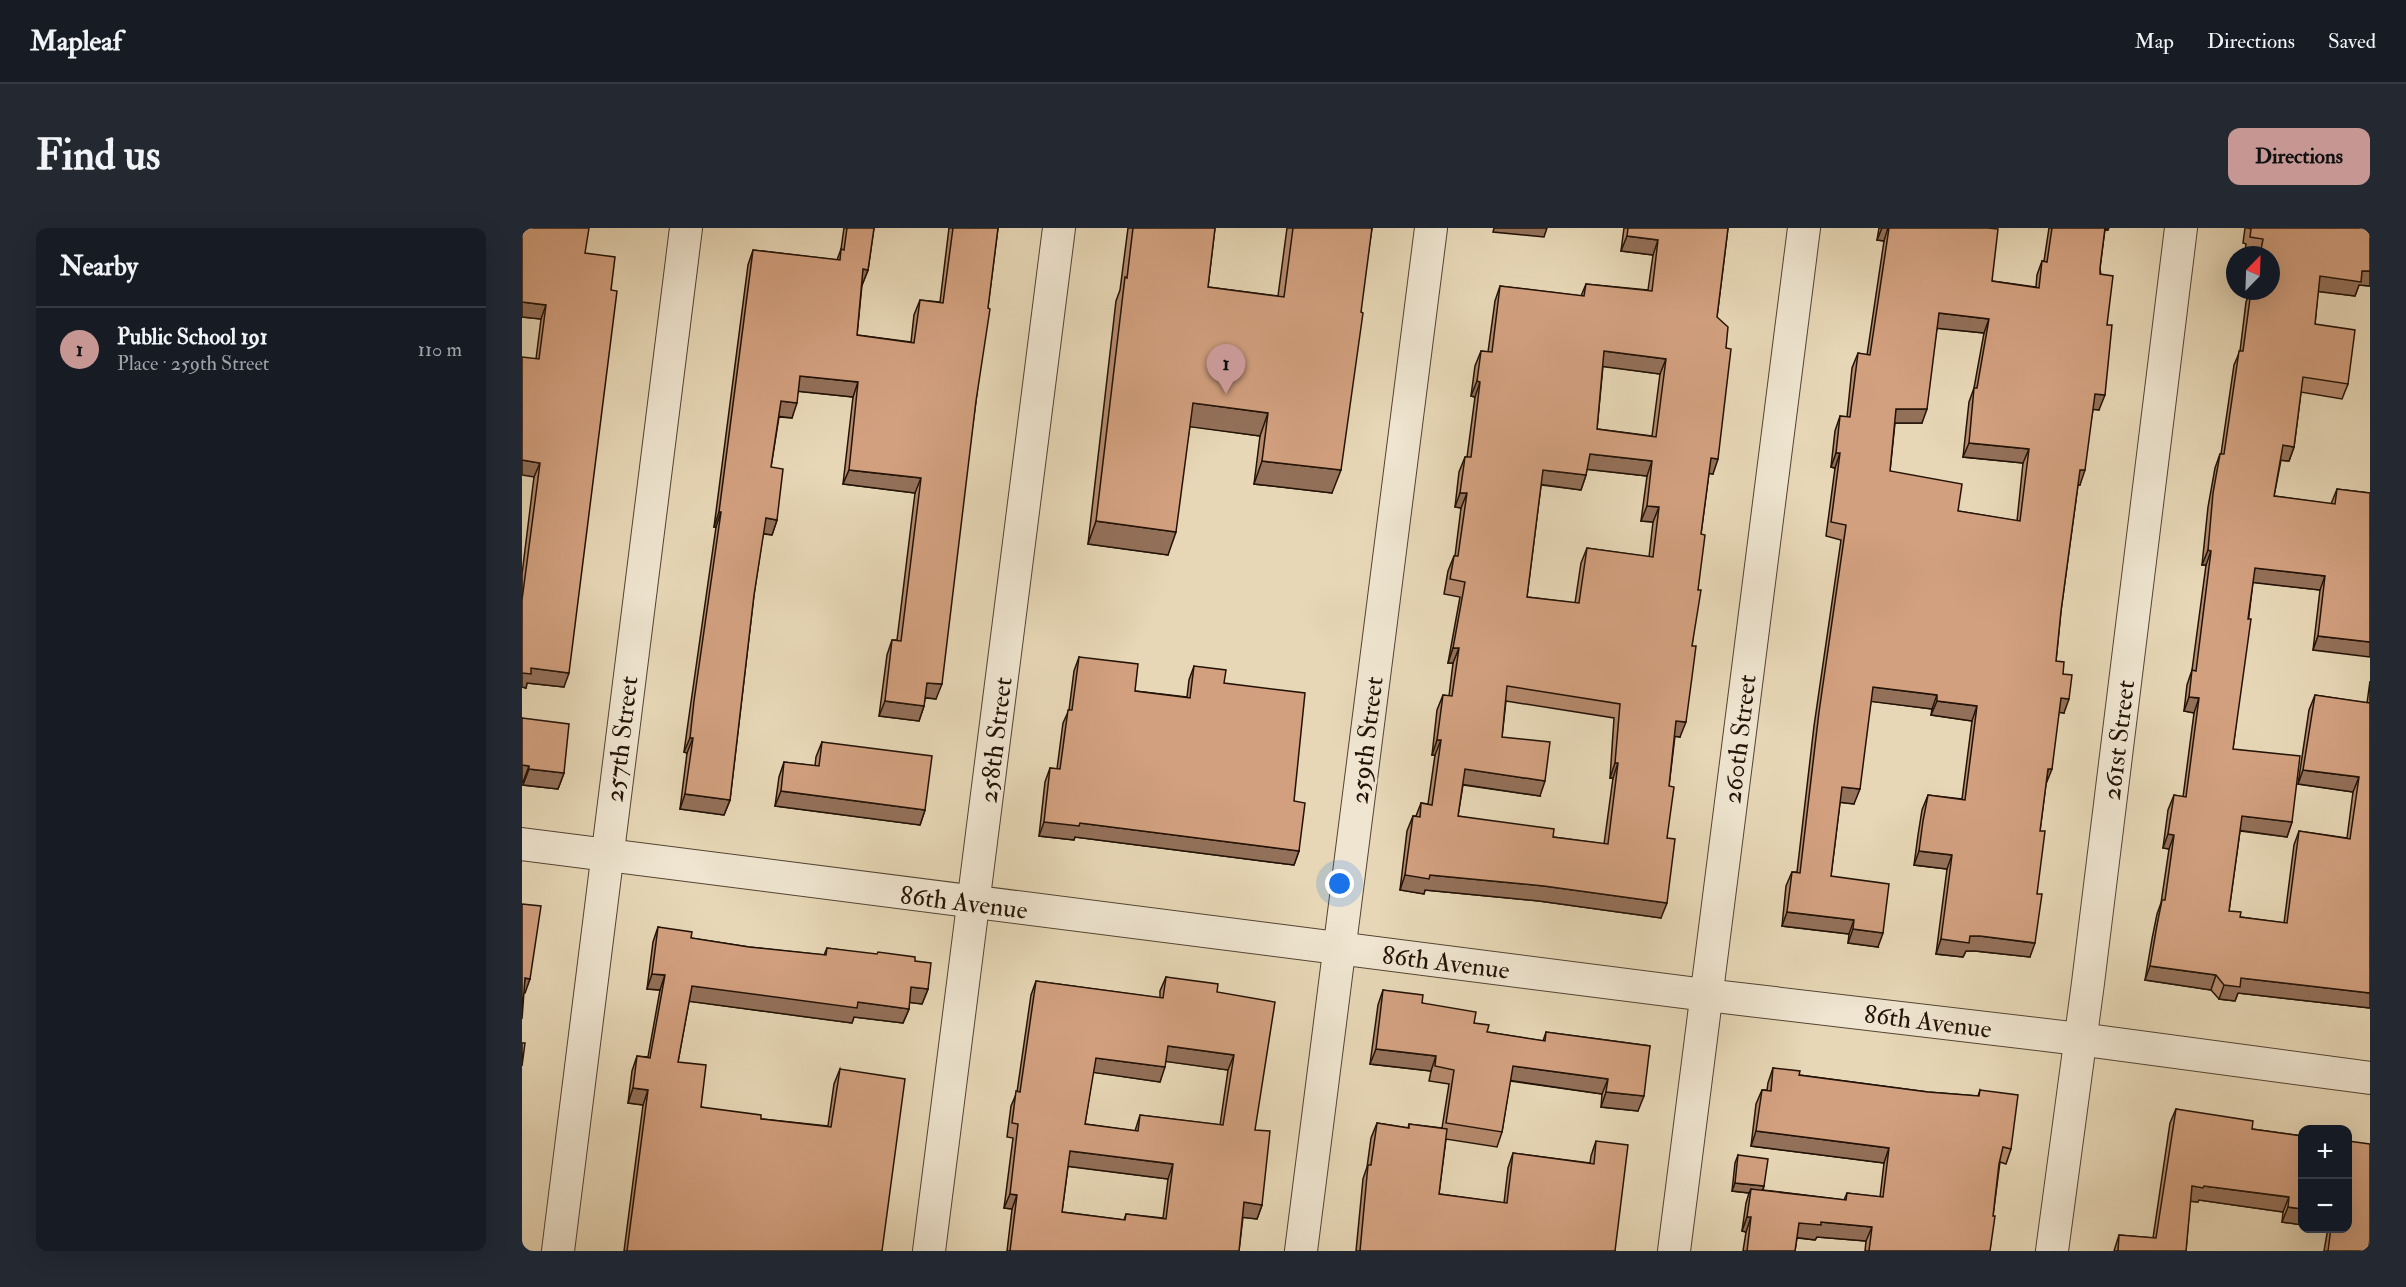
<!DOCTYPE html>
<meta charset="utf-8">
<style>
:root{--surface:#171b24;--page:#242831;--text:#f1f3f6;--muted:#9ea1a6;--line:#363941;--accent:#c59692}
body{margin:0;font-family:"IM FELL Double Pica",serif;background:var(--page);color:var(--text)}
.controls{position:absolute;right:18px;bottom:18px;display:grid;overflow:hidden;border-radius:12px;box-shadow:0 6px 24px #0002}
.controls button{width:54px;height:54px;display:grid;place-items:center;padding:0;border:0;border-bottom:2px solid var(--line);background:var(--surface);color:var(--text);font:30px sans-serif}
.compass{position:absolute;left:1704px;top:18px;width:54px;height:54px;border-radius:50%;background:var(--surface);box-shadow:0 6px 24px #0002;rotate:23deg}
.you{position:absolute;left:818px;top:656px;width:21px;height:21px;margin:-15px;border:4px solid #fff;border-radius:50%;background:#1a73e8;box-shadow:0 0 0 9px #1a73e833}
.badge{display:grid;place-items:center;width:39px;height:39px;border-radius:50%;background:var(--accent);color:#111;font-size:20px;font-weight:700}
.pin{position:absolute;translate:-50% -50px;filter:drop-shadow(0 2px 3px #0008)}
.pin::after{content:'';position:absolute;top:32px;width:21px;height:18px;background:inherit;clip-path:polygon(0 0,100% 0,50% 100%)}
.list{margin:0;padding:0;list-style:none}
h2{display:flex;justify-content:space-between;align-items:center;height:78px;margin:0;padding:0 24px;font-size:26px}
h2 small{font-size:20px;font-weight:400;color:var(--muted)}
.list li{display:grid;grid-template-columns:39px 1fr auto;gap:18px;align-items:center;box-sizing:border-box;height:84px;padding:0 24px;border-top:2px solid var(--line)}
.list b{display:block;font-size:22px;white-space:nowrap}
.list p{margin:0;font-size:20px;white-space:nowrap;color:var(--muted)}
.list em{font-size:20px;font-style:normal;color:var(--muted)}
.map{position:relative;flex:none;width:1848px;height:1023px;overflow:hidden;border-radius:12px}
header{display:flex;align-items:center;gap:36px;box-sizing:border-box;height:84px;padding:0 30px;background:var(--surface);border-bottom:2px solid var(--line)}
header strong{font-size:28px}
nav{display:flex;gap:33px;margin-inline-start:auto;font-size:21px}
.intro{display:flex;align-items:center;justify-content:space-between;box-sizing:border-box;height:144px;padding:0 36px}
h1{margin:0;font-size:42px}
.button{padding:15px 27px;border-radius:12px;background:var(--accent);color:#111;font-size:21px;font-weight:700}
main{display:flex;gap:36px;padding:0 36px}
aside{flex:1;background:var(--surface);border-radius:12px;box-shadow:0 6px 24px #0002}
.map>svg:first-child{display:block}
</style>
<header>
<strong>Mapleaf</strong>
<nav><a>Map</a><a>Directions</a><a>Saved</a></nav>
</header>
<div class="intro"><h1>Find us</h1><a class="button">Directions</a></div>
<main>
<aside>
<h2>Nearby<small></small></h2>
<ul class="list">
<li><span class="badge">1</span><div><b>Public School 191</b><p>Place · 259th Street</p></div><em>110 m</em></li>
</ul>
</aside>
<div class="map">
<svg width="1848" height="1023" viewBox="0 0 1848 1023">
<rect width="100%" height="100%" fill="#e7d7b6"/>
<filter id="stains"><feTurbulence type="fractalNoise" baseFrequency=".00333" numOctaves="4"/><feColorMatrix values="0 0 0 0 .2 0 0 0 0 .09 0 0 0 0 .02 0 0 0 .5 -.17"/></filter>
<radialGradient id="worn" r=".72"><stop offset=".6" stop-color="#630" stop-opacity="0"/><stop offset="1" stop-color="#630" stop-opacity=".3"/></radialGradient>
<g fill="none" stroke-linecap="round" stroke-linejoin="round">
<!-- minor casing -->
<g stroke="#534332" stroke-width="34">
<g id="minor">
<polyline points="0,616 1184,767 1557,811 1848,850"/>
<polyline points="36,1023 164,0"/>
<polyline points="407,1023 537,0"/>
<polyline points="779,1023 909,0"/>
<polyline points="1152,1023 1282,0"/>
<polyline points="1530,1023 1566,755 1659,0"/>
</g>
</g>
<!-- minor -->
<use href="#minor" stroke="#efe5d0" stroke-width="32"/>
</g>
<!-- wall -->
<g fill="#b58a6d" stroke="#221206" stroke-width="1.5" fill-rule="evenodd">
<polygon points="0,0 63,25 89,62 42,459 5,455 4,460 0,459 0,346 12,249 14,131 19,91 0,89"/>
<polygon points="322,0 352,0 346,42 340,57 335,107 389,114 392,87 398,72 418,74 427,0 476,0 454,173 414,471 403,470 402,478 397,493 357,488 365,427 370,412 375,412 393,265 321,256 331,169 276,163 270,190 257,189 249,239 255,292 250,307 241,306 232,367 208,572 202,587 158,581 165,525 162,524 167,488 194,299 192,299 226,37 231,22 315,32 319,21"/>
<polygon points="606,0 693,0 686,59 756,68 765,0 850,0 810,265 732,256 738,208 668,198 646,327 566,316 594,73 598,62"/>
<path d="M1102,0H1206L1195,89L1204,120L1191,246L1187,245L1179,306L1176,362L1170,418L1158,509L1153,508L1147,558L1145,610L1139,690L1017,673L903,662L902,666L878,662L885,603L891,588H894L899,575L906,576L913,527H910L915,482L921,467L927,468L931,435H926L938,369L922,366L926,343L932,328H933L939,280L933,279L937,244L943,229H945L953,169L949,168L953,138L959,123L966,124L973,73L978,58L1059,68L1064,56L1126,62L1131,27L1099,23ZM1081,138L1138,146L1130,208L1075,201ZM1065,241L1125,248L1119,293L1131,294L1127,329L1065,320L1059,335L1053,375L1005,369L1019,257L1059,262L1064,247ZM984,473L1092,490L1088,550H1091L1082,616L1031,609L936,588L941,557L1018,568L980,509Z"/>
<path d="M1357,0H1466L1470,53L1514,59L1515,47L1520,33H1522L1527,0H1587L1586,2L1583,1L1578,40L1585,97L1577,182L1571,181L1558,257H1556L1539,383L1534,433L1541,446L1542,485L1537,484L1524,556L1518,603L1515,666L1508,729L1453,723H1444L1441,729L1414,726L1425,641L1392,637L1396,607L1400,582L1406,567L1440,571L1450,493L1409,487L1410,481L1349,473L1332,576L1318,574L1309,648L1356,719L1326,715L1327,706L1260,698L1264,658L1270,644H1275L1292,498L1319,312L1304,308L1313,240L1309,239L1313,203L1318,188L1325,189L1330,140L1336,125L1345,127L1362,13L1355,12ZM1415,100L1462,105L1452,160L1447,174L1441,229L1501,235L1495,293L1436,283L1368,243L1373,195H1400Z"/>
<polygon points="1723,0 1848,0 1848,58 1837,57 1833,68 1796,63 1793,96 1826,156 1820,171 1779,164 1772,219 1767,233 1759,232 1752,268 1809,276 1815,261 1848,265 1791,422 1798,362 1731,354 1711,521 1770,594 1765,609 1718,603 1707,683 1718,689 1762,695 1772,617 1777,603 1825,610 1831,564 1776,556 1787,482 1793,467 1845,475 1848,453 1848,780 1716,765 1713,773 1697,771 1689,762 1623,752 1630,711 1635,686 1639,675 1647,621 1641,620 1646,582 1652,567 1661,569 1672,485 1662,483 1665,457 1670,442 1684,337 1680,337 1686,279 1693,240 1698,226 1699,226 1712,137 1718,123 1724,74 1728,63 1749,63 1749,27 1735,27 1736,25 1723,23 1724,16 1721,15"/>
<polygon points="557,429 613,463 665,469 667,452 672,438 702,455 772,573 777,623 772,637 553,609 552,612 517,608 523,554 528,540 535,541 541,495 547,482 552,443"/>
<polygon points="0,490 42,545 36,561 1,557 1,554 0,554"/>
<polygon points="300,514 403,582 398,597 253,578 257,549 262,534 293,538 294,529"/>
<polygon points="136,699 169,710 227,719 302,727 305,720 393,733 406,761 400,776 387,774 387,781 381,795 332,789 330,795 167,773 156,834 179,879 239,891 306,898 312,856 318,841 360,1023 102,1023 121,877 106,875 110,843 115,828 126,829 138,762 125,761 131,714"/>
<path d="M644,749L695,764L733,902L740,977L735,991L721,989L717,1023H485L490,981L482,980L491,910L485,909L489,878L495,864L509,767L514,753L638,770V763ZM644,833L706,842L698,897L618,887L613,903L563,896L571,844L638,854ZM546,938L646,951L641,990L604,986L602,992L540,984Z"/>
<polygon points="861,762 900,775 952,795 965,804 1021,813 1024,804 1128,818 1116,883 1079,879 1080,866 988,853 980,904 975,919 924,911 917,966 982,975 986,940 991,925 1068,935 1069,928 1074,913 1093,1023 834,1023 841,951 845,939 849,910 855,895 886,900 887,896 920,900 927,856 907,853 909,843 848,836 856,777"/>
<polygon points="1251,840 1277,847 1406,864 1456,868 1458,862 1489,921 1484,936 1478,934 1471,988 1468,1023 1343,1023 1344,1013 1295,1009 1293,1012 1275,1010 1273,1023 1221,1023 1224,1004 1220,1003 1224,975 1227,965 1210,963 1213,935 1216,927 1242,958 1241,962 1322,972 1325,965 1358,969 1362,935 1229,918 1234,876 1240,862 1245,862 1246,855"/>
<polygon points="1654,881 1730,901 1780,908 1780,997 1760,994 1761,984 1677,972 1676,974 1668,973 1664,1023 1592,1023 1597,1007 1631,1010 1648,895"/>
<polygon points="1806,1000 1826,1000 1846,1023 1802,1023"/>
</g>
<!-- shaded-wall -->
<g fill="#937059" stroke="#221206" stroke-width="1.5">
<polygon points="972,0 1025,0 1022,9 971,4"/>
<polygon points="1360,0 1366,0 1362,13 1355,12"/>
<polygon points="1105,8 1136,12 1131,27 1099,23"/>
<polygon points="341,41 346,42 340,57 336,56"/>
<polygon points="1840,43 1848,43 1848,58 1837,57 1833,68 1792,63 1798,48"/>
<polygon points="0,74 24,77 19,91 0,89"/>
<polygon points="1417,85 1467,91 1462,105 1412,100"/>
<polygon points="1082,123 1144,131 1138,146 1077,138"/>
<polygon points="278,148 336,154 331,169 273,163"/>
<polygon points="955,153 958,154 953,169 949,168"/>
<polygon points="1573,166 1583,167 1577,182 1567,181"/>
<polygon points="259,173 275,175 270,190 254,188"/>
<polygon points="671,175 746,185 738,208 662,198"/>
<polygon points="1374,181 1405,181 1400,195 1369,195"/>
<polygon points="1447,215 1507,221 1501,235 1441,229"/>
<polygon points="1761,217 1772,219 1767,233 1756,232"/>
<polygon points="1314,225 1318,225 1313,240 1309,239"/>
<polygon points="1068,226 1130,233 1125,248 1062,241"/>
<polygon points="1189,230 1196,231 1191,246 1183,245"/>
<polygon points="0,232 18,235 12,249 0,247"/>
<polygon points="740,233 819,242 810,265 732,256"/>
<polygon points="327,242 399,250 393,265 321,256"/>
<polygon points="1021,242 1064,247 1059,262 1016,256"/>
<polygon points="1558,242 1563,242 1558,257 1553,256"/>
<polygon points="938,265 945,265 939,280 933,279"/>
<polygon points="1125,278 1137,279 1131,294 1119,293"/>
<polygon points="197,284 199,284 194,299 192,299"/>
<polygon points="244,290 255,292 250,307 238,305"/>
<polygon points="574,293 654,304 646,327 566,316"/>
<polygon points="1686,322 1689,323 1684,337 1680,337"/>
<polygon points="1733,340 1803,348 1798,362 1727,354"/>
<polygon points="1796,408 1848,414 1848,429 1791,422"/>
<polygon points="931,420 937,420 931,435 926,435"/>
<polygon points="9,440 47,445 42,459 5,455 4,460 0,459 0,445"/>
<polygon points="405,455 420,456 414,471 400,469"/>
<polygon points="1351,459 1415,467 1410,481 1345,473"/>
<polygon points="1667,469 1677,470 1672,485 1662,483"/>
<polygon points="1539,470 1547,471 1542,485 1534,484"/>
<polygon points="363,473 402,478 397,493 357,488"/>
<polygon points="1415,473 1455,478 1450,493 1409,487"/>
<polygon points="1154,493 1164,494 1158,509 1149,508"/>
<polygon points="168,510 171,510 165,525 162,524"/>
<polygon points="915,512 919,512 913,527 910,527"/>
<polygon points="1093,535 1096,535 1091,550 1088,550"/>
<polygon points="0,537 7,538 1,554 0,554"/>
<polygon points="7,541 42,545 36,561 1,557"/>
<polygon points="943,541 1023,553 1018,568 938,556"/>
<polygon points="1526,541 1530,541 1524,556"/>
<polygon points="1781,542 1837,549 1831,564 1776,556"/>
<polygon points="1320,559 1338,561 1332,576 1315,574"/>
<polygon points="259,563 403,582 398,597 253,578"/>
<polygon points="163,566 208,572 202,587 158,581"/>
<polygon points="1720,588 1770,594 1765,609 1715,602"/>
<polygon points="522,594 558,595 777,623 772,637 553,609 552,612 517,608"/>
<polygon points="1646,606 1652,607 1647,621 1641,620"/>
<polygon points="1397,623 1430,627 1425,641 1392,637"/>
<polygon points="883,647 908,647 1022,658 1145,675 1139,690 1017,673 903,662 902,666 878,662"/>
<polygon points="1265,684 1332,692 1327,706 1260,698"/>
<polygon points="1331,701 1361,705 1356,719 1326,715"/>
<polygon points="1448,708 1458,708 1513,715 1508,729 1453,723 1444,723 1441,729 1414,726 1419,711"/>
<polygon points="1628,738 1694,747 1689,762 1623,752"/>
<polygon points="130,746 143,747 138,762 125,761"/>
<polygon points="3,750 8,751 3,765 0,765"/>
<polygon points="1719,750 1848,765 1848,780 1716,765 1713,773 1697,771 1702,757"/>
<polygon points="170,758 336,774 387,781 381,795 332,789 330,795 164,773"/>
<polygon points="389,759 406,761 400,776 384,774"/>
<polygon points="646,818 712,827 706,842 640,833"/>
<polygon points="854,821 914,828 909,843 848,836"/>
<polygon points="574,830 643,839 638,854 568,844"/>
<polygon points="991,838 1086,851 1080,866 985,852"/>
<polygon points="111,860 126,862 121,877 106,875"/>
<polygon points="1084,864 1122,868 1116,883 1079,879"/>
<polygon points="1234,903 1367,920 1362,935 1229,918"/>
<polygon points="548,923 651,936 646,951 543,938"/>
<polygon points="1213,955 1242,958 1239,966 1229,961 1227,965 1210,963"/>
<polygon points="1670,958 1682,958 1767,969 1761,984 1677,972 1676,974 1664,973"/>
<polygon points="488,966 495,967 490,981 482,980"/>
<polygon points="722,974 740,977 735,991 717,989"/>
<polygon points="1766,979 1780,981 1780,997 1760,994"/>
<polygon points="1225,989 1229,989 1224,1004 1220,1003"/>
<polygon points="1299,994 1350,999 1344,1013 1295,1009 1293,1012 1271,1009 1277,995"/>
</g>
<!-- building -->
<g fill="#d2a07f" stroke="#221206" stroke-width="1.5" fill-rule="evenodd">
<polygon points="0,0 67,0 63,25 93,29 89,62 95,63 47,445 9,440 9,446 0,445 0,372 18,235 0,232 0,129 17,131 24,77 0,74"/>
<polygon points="325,0 352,0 346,42 341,41 335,107 392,115 398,72 421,75 431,0 476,0 466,80 468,81 454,173 420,456 405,455 402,478 363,473 370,412 379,413 399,250 327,242 336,154 278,148 275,175 259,173 249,239 261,241 255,292 244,290 232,367 208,572 163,566 171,510 168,510 172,473 199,284 197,284 231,22 318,32 319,21 322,22"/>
<polygon points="611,0 693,0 686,59 762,69 771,0 850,0 839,84 841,85 819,242 740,233 746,185 671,175 654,304 574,293 603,49 605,50"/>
<path d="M1106,0H1206L1195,89L1206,99L1204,120L1209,121L1196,231L1189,230L1179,306L1183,307L1176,362H1179L1170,418H1174L1170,449L1164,494L1154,493L1147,558L1152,559L1145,610L1153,611L1145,675L1022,658L908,647L907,651L883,647L891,588L898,589L899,575L910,577L919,512H915L921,467L930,468L937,420H931L943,354L928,351L932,328H936L945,265H938L943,229H949L958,154L955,153L959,123L970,124L978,58L1062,68L1064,56L1130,63L1136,12L1105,8ZM1082,123L1144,131L1134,209L1075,201ZM1068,226L1130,233L1125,278L1137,279L1131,329L1065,320L1057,375L1005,369L1021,242L1064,247ZM985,458L1098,476L1093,535H1096L1086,616L1031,609L1032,601L936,588L943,541L1023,553L1028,514L980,509Z"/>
<path d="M1367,0H1466L1476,1L1470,53L1517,60L1520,33L1525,34L1530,0H1583L1578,40V46L1591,48L1585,97H1590L1583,167L1573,166L1563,242H1558L1539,383L1534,433L1542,434L1541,446L1550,447L1547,471L1539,470L1530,541H1526L1518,603H1523L1515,666H1520L1513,715L1458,708H1448L1447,715L1419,711L1430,627L1397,623L1401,593L1406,567L1443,572L1455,478L1415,473V467L1351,459L1338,561L1320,559L1309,648L1367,656L1361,705L1331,701L1332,692L1265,684L1270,644L1278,645L1297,484L1324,297L1309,294L1318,225H1314L1318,188L1328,189L1336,125L1348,127ZM1417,85L1467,91L1455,160H1452L1447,215L1507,221L1498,293L1436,283L1440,256L1368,243L1374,181H1405Z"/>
<polygon points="1726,0 1848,0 1848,43 1840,43 1839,54 1798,48 1793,96 1833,102 1826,156 1781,149 1772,219 1761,217 1752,268 1813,276 1815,261 1848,265 1848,414 1796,408 1803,348 1733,340 1726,391 1729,391 1711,521 1778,528 1770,594 1720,588 1707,683 1719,684 1718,689 1765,695 1777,603 1828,611 1837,549 1781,542 1793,467 1848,475 1848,765 1719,750 1718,759 1702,757 1694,747 1628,738 1635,697 1640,672 1643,672 1652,607 1646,606 1652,567 1664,569 1677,470 1667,469 1670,442 1674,443 1689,323 1686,322 1691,265 1698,226 1702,226 1717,123 1721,123 1729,63 1749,63 1749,27 1738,27 1741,11 1728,9 1729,1"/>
<polygon points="557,429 616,436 613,463 668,470 672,438 704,442 702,455 783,465 772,573 783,575 777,623 558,595 557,598 522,594 528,540 538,541 546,482 550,482"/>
<polygon points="0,490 47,496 42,545 7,541 7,538 0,537"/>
<polygon points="300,514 410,528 403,582 259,563 262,534 297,538"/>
<polygon points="0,676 19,678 8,751 3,750 0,791"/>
<polygon points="136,699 170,704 169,710 227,719 304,727 305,720 355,726 356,724 393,729 393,733 409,735 406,761 389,759 387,781 336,774 335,780 170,758 156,834 184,837 179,879 239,887 239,891 309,899 318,841 383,851 360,1023 105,1023 126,862 111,860 115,828 128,830 143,747 130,746"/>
<path d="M644,749L696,756L695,764L753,774L733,902L748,903L740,977L722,974L717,1023H488L495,967L488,966L496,896L490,895L494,863L498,864L514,753L641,770ZM646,818L712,827L701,897L618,887L616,903L563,896L574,830L643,839ZM548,923L651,936L644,991L604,986L603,992L540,984Z"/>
<polygon points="861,762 901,767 900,775 954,784 952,795 967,797 965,804 1023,813 1024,804 1128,818 1122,868 1084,864 1086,851 991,838 980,904 924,895 932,842 913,838 914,828 854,821"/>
<polygon points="0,815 3,815 0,838"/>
<polygon points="1251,840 1278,843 1277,847 1406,864 1457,868 1458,862 1496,867 1489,921 1481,919 1477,936 1471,988 1473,988 1468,1023 1347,1023 1350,999 1299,994 1299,997 1277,995 1273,1023 1225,1023 1229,989 1225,989 1229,961 1324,972 1325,965 1361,969 1367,920 1234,903 1240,862 1249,863"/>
<polygon points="1654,881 1731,893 1730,901 1780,908 1780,981 1766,979 1767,969 1682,958 1681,960 1670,958 1664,1023 1596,1023 1597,1007 1634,1010"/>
<polygon points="855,895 887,900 887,896 925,901 917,966 985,975 991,925 1072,936 1074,913 1106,917 1093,1023 838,1023 846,937 849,937"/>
<polygon points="1826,913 1848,916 1848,1011 1846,1023 1806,1023 1809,1000 1826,1000"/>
<polygon points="1216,927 1246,931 1242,958 1213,955"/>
</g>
<g text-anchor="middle" stroke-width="5" stroke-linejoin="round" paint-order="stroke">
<!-- street labels -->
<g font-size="26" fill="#221206" stroke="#efe5d0">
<text transform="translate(99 511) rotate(-83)" y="9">257th Street</text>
<text transform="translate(1217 511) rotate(-83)" y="9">260th Street</text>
<text transform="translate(473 512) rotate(-83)" y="9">258th Street</text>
<text transform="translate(844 512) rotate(-83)" y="9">259th Street</text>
<text transform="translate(1596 512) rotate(-83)" y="9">261st Street</text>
<text transform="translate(442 674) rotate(7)" y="9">86th Avenue</text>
<text transform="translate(924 734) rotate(7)" y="9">86th Avenue</text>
<text transform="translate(1406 793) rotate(7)" y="9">86th Avenue</text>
</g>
</g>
<rect width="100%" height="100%" filter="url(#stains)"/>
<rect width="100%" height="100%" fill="url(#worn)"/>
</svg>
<div class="controls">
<button>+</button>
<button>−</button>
</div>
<svg class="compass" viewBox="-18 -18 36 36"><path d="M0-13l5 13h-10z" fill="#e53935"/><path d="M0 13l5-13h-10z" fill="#9ea1a6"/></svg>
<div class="you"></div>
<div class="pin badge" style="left:704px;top:166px">1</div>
</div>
</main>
